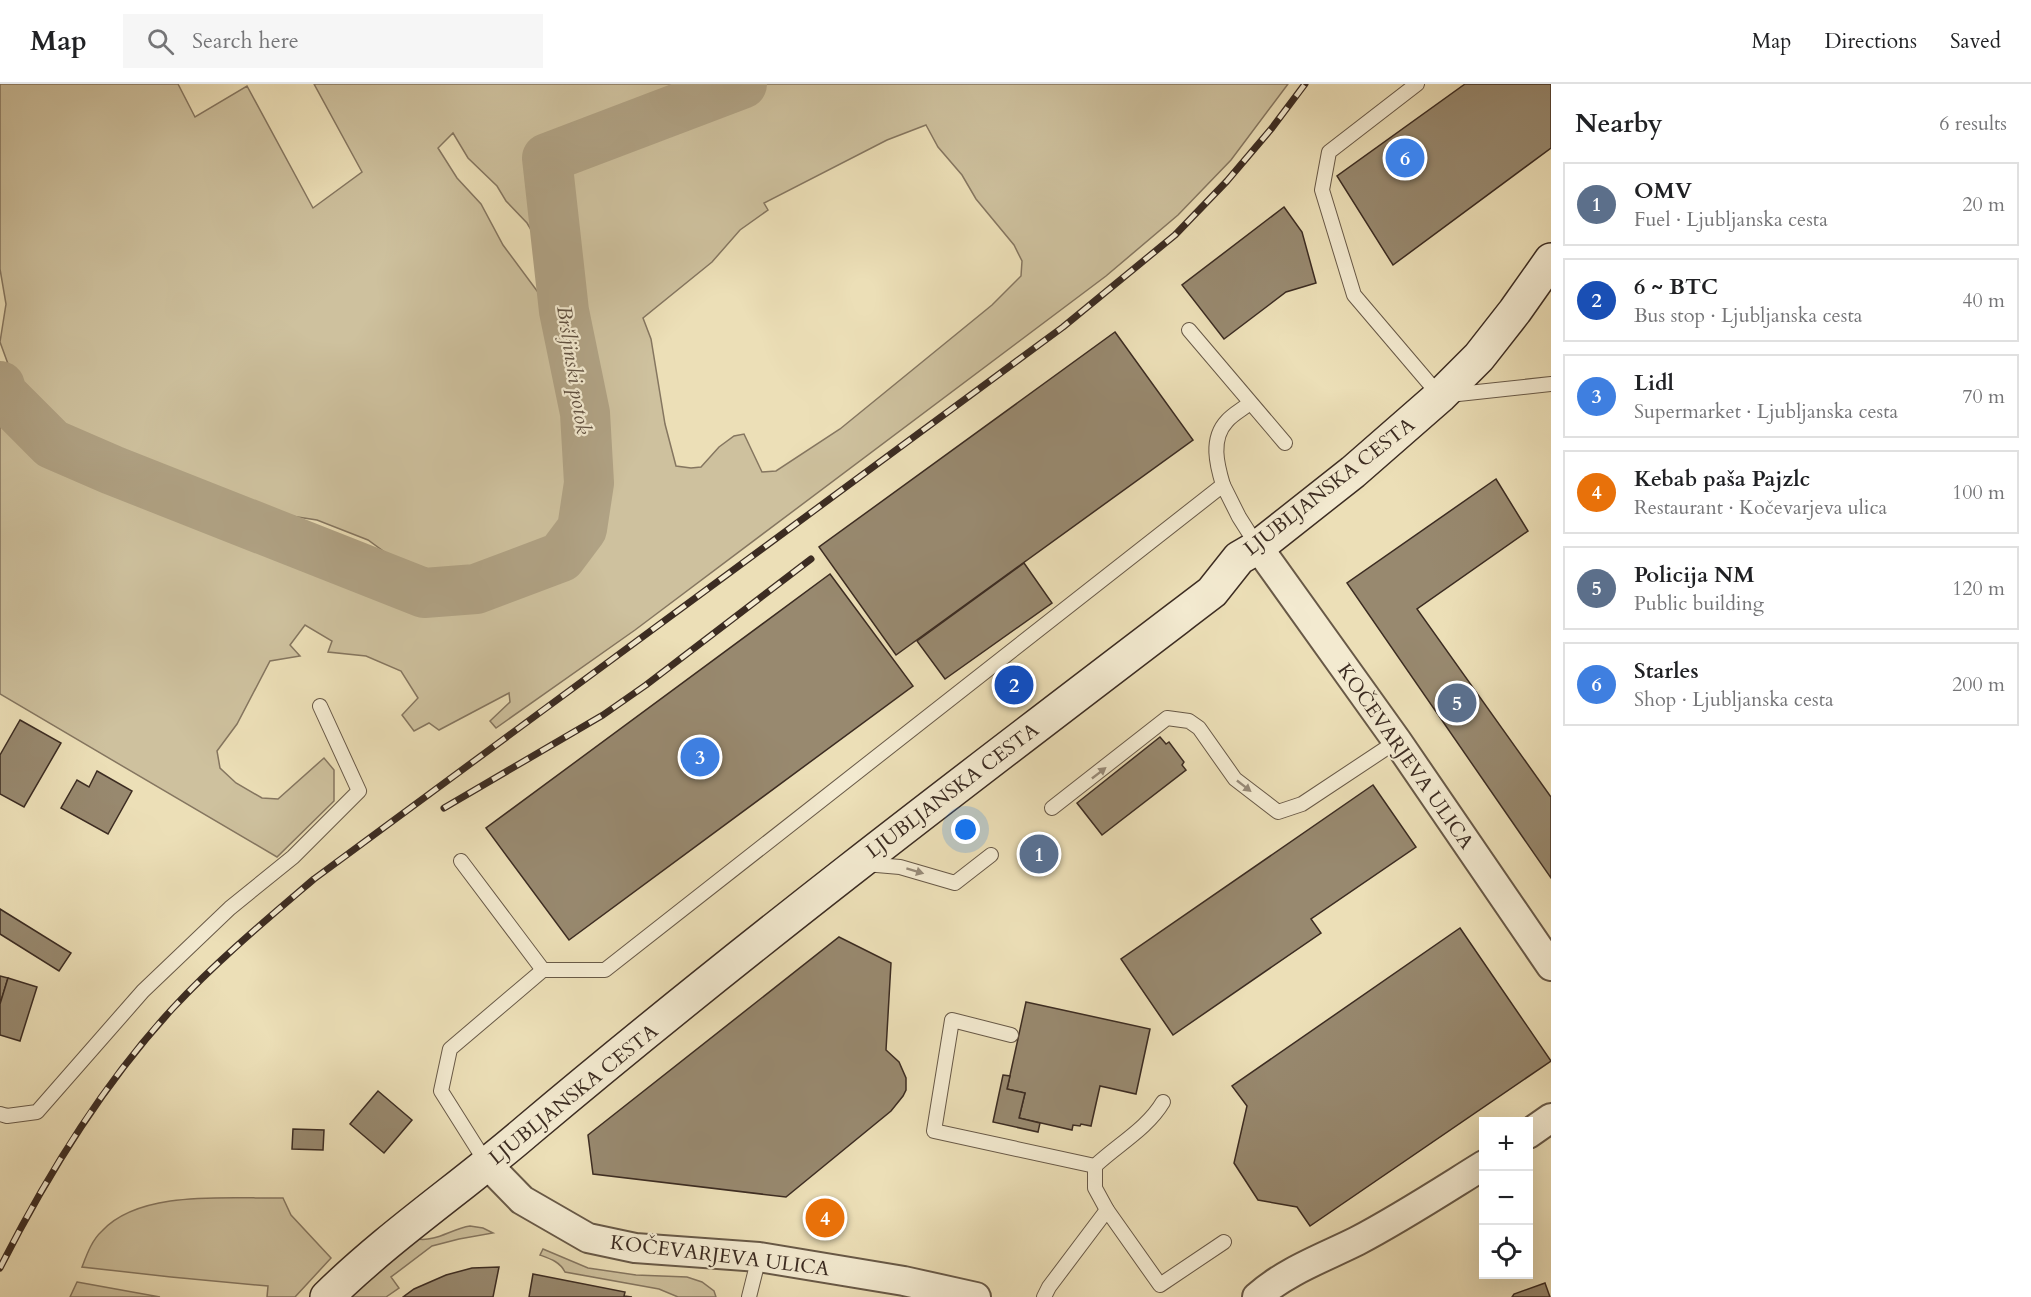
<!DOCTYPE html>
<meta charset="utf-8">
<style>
:root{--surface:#fff;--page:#f6f6f6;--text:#202124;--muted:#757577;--line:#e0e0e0;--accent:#0f766e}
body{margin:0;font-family:Cardo,serif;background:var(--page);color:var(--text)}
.controls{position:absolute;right:18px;bottom:18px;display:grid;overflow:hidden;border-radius:0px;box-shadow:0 6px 24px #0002}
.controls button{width:54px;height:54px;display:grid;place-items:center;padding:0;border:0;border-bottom:2px solid var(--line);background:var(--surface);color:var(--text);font:30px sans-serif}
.you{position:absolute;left:966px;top:746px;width:21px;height:21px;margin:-15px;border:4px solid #fff;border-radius:50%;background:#1a73e8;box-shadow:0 0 0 9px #1a73e833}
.badge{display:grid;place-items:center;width:39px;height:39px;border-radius:50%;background:var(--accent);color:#fff;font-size:20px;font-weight:700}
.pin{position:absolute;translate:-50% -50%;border:3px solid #fff;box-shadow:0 2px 6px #0006}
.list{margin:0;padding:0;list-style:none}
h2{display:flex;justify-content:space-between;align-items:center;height:78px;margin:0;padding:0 24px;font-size:26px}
h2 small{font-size:20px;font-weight:400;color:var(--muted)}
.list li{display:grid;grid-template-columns:39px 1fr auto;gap:18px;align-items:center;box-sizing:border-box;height:84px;margin:0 12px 12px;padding:0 12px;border:2px solid var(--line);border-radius:0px}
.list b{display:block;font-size:22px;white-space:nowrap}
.list p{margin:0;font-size:20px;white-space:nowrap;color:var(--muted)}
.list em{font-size:20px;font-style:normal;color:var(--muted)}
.icon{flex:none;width:33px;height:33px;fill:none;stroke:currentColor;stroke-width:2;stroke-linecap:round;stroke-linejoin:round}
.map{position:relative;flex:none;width:1551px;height:1213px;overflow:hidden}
header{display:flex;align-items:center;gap:36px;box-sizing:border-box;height:84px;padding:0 30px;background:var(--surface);border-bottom:2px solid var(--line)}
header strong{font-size:28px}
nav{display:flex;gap:33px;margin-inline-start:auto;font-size:21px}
.search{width:420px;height:54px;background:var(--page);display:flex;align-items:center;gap:15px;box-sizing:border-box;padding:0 21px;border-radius:0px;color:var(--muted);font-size:22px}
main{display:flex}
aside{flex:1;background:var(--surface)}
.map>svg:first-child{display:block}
</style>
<header>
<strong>Map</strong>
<div class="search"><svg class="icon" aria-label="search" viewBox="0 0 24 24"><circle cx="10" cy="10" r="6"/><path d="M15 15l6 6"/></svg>Search here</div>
<nav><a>Map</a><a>Directions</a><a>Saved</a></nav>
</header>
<main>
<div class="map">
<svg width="1551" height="1213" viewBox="0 0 1551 1213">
<rect width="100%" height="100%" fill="#ecdfb7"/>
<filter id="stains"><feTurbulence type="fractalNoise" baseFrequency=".00333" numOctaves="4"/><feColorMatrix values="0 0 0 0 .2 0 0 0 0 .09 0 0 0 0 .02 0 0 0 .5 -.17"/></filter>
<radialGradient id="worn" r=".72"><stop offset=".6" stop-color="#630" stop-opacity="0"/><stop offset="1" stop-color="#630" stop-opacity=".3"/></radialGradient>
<!-- green -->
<g fill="#cec19e" stroke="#857660" stroke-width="1.5" fill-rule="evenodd">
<path d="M0,0H178L195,33L247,2L313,124L362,88L314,0H1288L1231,76L1178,131L1106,192L635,546L496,644L490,637L510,618L509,609L439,646L429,639L414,647L402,631L418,614L401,587L366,572L328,568L332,557L305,541L290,561L300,572L270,577L237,640L217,667L220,684L236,699L262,714L278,715L324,674L334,686V717L277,773L0,610V319L36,361L78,387L132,413L233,448L289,461L355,480L405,513L437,523L470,520L517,508L568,484L590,457L595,446L600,357L570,221L553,183L527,139L506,117L497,102L468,74L453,49L438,64L457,94L481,120L503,161L546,219L557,239L567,284L574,329L575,408L565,449L546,470L504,487L463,497L416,491L368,456L317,436L245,425L209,408L164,393L62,348L19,310L0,258L6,220L0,185ZM926,41L938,63L962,91L976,115L1014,161L1022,177L1021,192L992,221L840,345L776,387L762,388L744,350L734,352L719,363L701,383L691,384L676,382L665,340L651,255L643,234L712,178L740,146L768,126L764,119L887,56Z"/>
<path d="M283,1114L291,1131L331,1174L295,1213H267L268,1202L171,1193L82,1183C87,1170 92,1156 102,1147C141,1105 230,1115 283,1114Z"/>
<path d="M470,1142L483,1144L493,1149L459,1155L432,1162L391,1193L399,1204L386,1213H350L417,1155C436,1158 451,1145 470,1142Z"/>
<path d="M543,1165L588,1184L636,1191L687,1193L702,1198L714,1207L716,1213H678L659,1205L565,1188C560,1178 551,1175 540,1171Z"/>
<polygon points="77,1198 160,1213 70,1213"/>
</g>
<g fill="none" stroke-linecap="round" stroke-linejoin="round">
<!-- river -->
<polyline stroke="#b0a284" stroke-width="50" points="0,302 2,310 52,360 112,386 424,509 476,505 561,473 582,445 589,399 585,329 564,227 547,74 742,0"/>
</g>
<!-- building -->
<g fill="#98896f" stroke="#3c2c22" stroke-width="1.5">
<polygon points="1465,0 1551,0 1551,64 1393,181 1337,92"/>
<polygon points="1284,123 1302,148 1316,199 1286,208 1224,255 1182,201"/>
<polygon points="1115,248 1193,356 896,571 819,463"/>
<polygon points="1496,395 1528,447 1417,525 1551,713 1551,794 1347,499"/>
<polygon points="1024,479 1052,519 945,595 917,557"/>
<polygon points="830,490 913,602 569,856 486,744"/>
<polygon points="20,636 61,659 24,723 0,710 0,671"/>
<polygon points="1160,653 1166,660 1169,658 1184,678 1182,681 1186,686 1102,751 1077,719"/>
<polygon points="97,687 132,707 108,750 61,724 77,696 89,703"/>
<polygon points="1373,701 1416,763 1311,835 1321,849 1173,951 1121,875"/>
<polygon points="0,825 71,869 59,887 0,850"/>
<polygon points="1460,844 1551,977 1310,1142 1297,1123 1258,1116 1234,1079 1247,1022 1232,1002"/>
<polygon points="839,853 891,879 886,966 899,978 906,994 906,1006 903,1012 891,1027 786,1113 593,1090 588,1051"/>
<polygon points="0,892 8,894 0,920"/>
<polygon points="8,894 37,903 20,957 0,951 0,920"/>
<polygon points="1026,918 1150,945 1136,1010 1100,1002 1091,1042 1081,1040 1080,1042 1073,1041 1072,1046 1019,1034 1025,1009 1007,1005"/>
<polygon points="1003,991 1010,992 1007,1005 1025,1009 1019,1034 1040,1039 1038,1048 993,1038"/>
<polygon points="378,1007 412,1036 384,1069 350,1040"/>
<polygon points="293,1045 324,1046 323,1066 292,1065"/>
<polygon points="813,1119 840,1122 838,1148 811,1146"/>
<polygon points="499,1183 493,1213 403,1213 414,1205 446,1191 472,1184"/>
<polygon points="533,1190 625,1208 624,1212 632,1213 529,1213"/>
<polygon points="1545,1199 1550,1213 1512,1213 1514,1210"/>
</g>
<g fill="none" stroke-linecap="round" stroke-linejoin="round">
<!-- service casing -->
<g stroke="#685947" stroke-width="16">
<g id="service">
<polyline points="1417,0 1329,68 1322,106 1354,211 1440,312 1551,300"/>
<polyline points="1189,246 1285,359"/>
<path d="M1223,401C1217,381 1210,355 1227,337C1233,330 1243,325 1250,319"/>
<polyline points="1052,724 1167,634 1189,637 1199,644 1235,695 1278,728 1302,720 1397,657"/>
<polyline points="461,777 543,886"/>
<polyline points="865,780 900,783 955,799 991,771"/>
<polyline points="1011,951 952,936 934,1047 1095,1082"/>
<polyline points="0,1030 7,1032 37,1028 143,907 230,824 293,773 359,707 320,622"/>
<polyline points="487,1080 441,1007 450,965 543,886 605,886 1223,401 1239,433 1258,463"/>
<path d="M1107,1126L1095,1104V1082C1117,1061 1147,1045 1163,1018"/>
<polyline points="749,1213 759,1173"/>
<polyline points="1044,1213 1049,1203 1107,1126 1160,1201 1224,1158"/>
</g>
</g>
<!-- minor casing -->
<g stroke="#685947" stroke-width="32">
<g id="minor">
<polyline points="1258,463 1397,657 1551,882"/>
<polyline points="1528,1050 1551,1034"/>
<polyline points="487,1080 522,1116 588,1154 635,1164 759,1173 904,1197 976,1213"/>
<path d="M1257,1213C1286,1187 1323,1174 1357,1157C1401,1134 1442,1107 1484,1081"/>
</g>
</g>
<!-- secondary casing -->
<g stroke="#3c2c22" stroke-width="36">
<path id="secondary" d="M327,1213C389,1152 462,1103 528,1046C750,859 981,684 1212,508L1239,474L1258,463L1353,388L1440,312L1479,273L1515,227L1551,176"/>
</g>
<!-- service -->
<use href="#service" stroke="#f3ead0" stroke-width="14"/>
<!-- minor -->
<use href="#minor" stroke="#f3ead0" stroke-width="28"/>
<!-- secondary -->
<use href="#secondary" stroke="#f3ead0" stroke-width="33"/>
<!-- rail casing -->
<g stroke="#3c2c22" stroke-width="7">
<g id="rail">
<polyline points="444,724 603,631 646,601 811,475"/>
<path d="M0,1184C47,1091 102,1001 173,924C217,877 266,836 314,795L1063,243L1175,151L1227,97L1272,44L1305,0"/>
</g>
</g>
<!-- rail -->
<use href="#rail" stroke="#f3ead0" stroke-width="4.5" stroke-dasharray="14" stroke-linecap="butt"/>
</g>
<!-- one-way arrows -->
<defs><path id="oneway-solid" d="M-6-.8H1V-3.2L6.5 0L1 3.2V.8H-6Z" transform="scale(1.5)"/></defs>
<g fill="#988b79">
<use href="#oneway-solid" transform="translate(1099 689) rotate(-38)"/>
<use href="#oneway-solid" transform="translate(1244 702) rotate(38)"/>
<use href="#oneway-solid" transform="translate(915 787) rotate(17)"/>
</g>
<g text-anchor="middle" stroke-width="4.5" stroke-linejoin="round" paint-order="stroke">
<!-- street labels -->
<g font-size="20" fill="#3c2c22" stroke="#f3ead0">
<text transform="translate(1329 402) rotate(-38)" y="7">LJUBLJANSKA CESTA</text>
<text transform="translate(1406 672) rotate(55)" y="7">KOČEVARJEVA ULICA</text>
<text transform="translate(952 706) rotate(-37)" y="7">LJUBLJANSKA CESTA</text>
<text transform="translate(573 1010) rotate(-39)" y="7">LJUBLJANSKA CESTA</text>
<text transform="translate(720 1171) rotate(7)" y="7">KOČEVARJEVA ULICA</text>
</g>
<!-- water labels -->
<g font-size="21" font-style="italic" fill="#5f4f3f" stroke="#f3ead0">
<text transform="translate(574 286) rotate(81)" y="7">Bršljinski potok</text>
</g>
</g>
<rect width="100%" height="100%" filter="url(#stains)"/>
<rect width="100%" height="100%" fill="url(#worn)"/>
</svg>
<div class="controls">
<button>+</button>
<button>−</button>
<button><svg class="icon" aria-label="locate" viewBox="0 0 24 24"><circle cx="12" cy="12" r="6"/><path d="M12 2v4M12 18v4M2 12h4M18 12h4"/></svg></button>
</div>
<div class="you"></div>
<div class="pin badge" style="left:1039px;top:770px;background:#5c6f8a">1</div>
<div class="pin badge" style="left:1014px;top:601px;background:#1a4fb4">2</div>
<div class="pin badge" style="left:700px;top:673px;background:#3f7fe0">3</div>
<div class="pin badge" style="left:825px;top:1134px;background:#e8710a">4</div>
<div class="pin badge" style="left:1457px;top:619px;background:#5c6f8a">5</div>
<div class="pin badge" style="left:1405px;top:74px;background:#3f7fe0">6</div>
</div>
<aside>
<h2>Nearby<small>6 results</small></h2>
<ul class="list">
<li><span class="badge" style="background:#5c6f8a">1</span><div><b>OMV</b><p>Fuel · Ljubljanska cesta</p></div><em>20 m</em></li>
<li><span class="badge" style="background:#1a4fb4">2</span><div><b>6 ~ BTC</b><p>Bus stop · Ljubljanska cesta</p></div><em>40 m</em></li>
<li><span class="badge" style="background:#3f7fe0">3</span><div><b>Lidl</b><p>Supermarket · Ljubljanska cesta</p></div><em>70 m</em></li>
<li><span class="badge" style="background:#e8710a">4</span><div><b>Kebab paša Pajzlc</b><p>Restaurant · Kočevarjeva ulica</p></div><em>100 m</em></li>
<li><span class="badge" style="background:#5c6f8a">5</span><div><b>Policija NM</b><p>Public building</p></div><em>120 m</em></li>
<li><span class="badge" style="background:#3f7fe0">6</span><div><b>Starles</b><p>Shop · Ljubljanska cesta</p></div><em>200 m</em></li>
</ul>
</aside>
</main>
